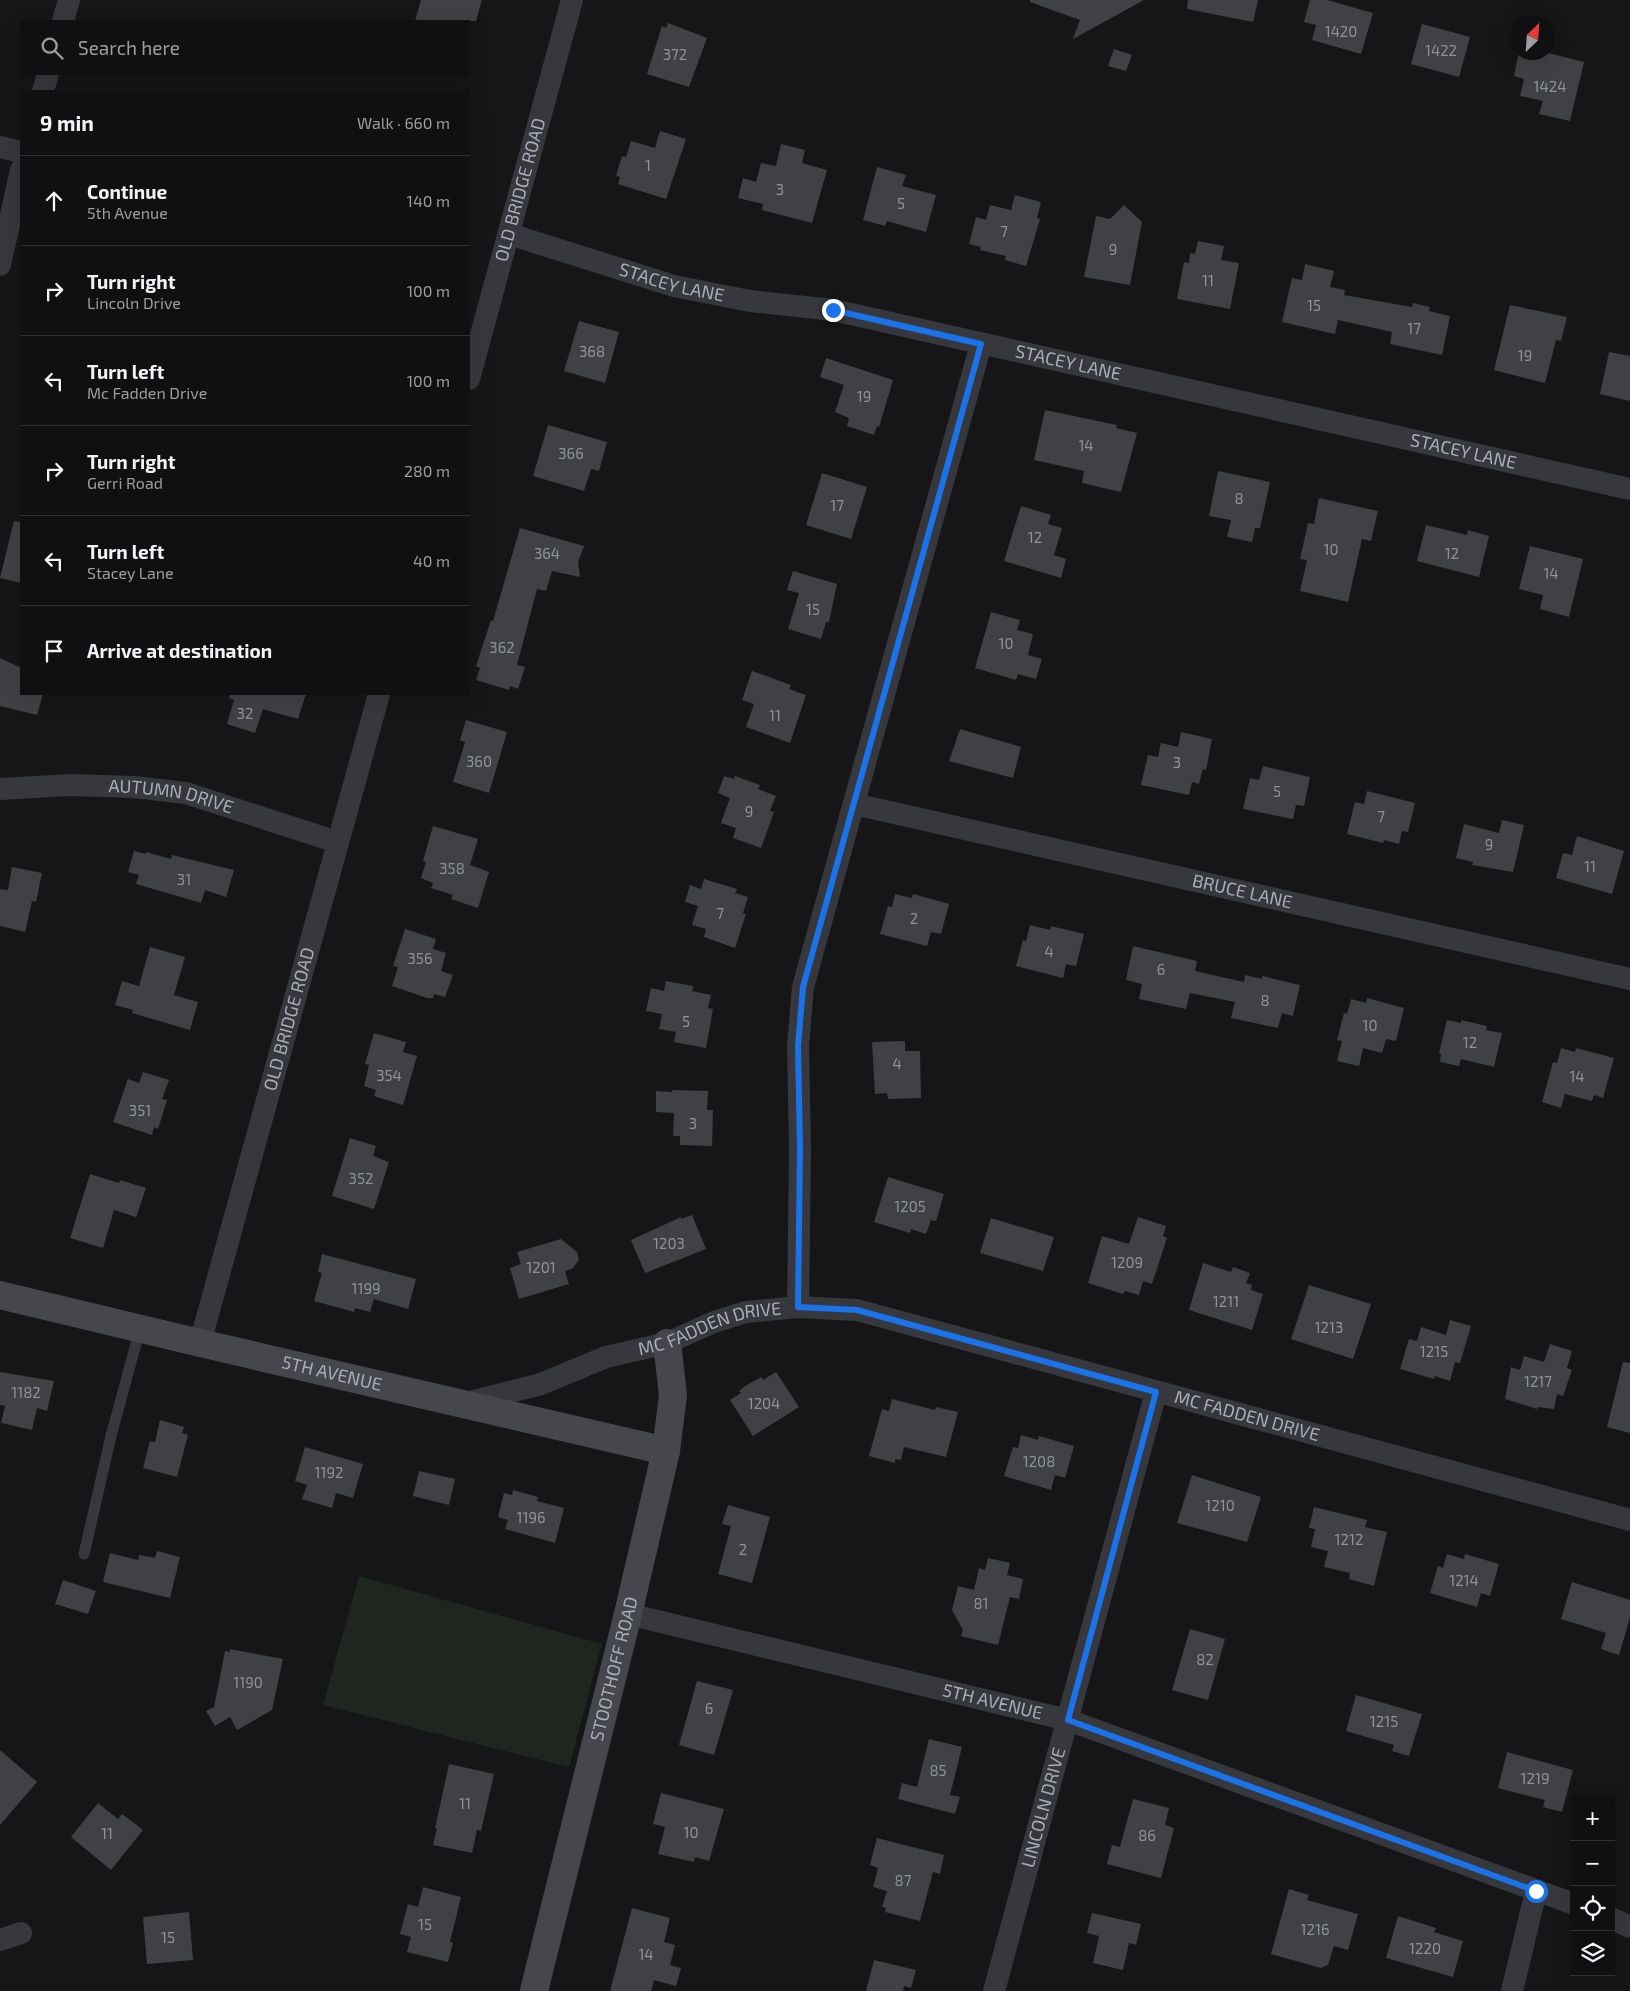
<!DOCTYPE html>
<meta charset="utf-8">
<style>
:root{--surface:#101012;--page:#1e1e20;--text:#f1f3f6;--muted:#9c9d9f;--line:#303032}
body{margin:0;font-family:"Exo 2",sans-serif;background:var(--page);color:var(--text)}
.controls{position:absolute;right:15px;bottom:15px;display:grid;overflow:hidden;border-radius:0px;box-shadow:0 5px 20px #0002}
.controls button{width:45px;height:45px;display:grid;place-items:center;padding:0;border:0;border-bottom:1px solid var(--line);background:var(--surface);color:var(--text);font:25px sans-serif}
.compass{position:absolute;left:1510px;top:15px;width:45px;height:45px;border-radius:50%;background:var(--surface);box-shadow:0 5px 20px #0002;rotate:25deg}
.stop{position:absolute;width:15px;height:15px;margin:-11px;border:4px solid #1a73e8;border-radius:50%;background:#fff}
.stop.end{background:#1a73e8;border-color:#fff;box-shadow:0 1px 5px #0008}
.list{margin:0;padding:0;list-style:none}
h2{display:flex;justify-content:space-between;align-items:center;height:65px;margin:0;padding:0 20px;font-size:21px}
h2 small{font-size:16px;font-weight:400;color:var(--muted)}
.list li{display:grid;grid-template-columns:32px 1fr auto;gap:15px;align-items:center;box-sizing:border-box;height:90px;padding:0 20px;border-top:1px solid var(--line)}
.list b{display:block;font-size:19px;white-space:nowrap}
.list p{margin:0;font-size:16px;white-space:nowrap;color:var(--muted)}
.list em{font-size:16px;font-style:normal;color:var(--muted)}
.icon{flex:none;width:28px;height:28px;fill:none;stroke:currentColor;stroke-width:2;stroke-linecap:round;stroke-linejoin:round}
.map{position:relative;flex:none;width:1630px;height:1991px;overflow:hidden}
.search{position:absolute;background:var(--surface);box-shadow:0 5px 20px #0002;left:20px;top:20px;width:450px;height:55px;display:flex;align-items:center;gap:12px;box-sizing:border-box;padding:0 18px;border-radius:0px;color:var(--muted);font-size:19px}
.panel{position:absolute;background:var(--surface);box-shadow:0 5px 20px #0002;left:20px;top:90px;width:450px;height:605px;border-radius:0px}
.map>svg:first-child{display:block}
</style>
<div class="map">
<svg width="1630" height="1991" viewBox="0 0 1630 1991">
<rect width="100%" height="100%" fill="#161618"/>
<!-- green -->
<polygon fill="#1e261f" points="359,1576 602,1644 569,1767 323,1705"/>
<!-- building -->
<g fill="#404145">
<polygon points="421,0 482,0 476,21 415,21"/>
<polygon points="1030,0 1144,0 1073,39 1080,20 1030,2"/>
<polygon points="1188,0 1258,0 1253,22 1187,9"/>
<polygon points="1310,0 1327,0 1373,13 1361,54 1312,40 1316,25 1304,22"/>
<polygon points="668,23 707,38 689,87 647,74 662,26 666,28"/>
<polygon points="1422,24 1470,37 1459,77 1411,64"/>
<polygon points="1114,49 1132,55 1126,71 1108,66"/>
<polygon points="1519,52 1544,52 1584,62 1570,121 1539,114 1543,101 1520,96 1524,79 1514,76"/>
<polygon points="660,131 686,139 666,199 618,184 620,177 616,176 622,156 626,157 631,141 655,148"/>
<polygon points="781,144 805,150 802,163 827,170 812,223 762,210 763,204 738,198 743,178 756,182 761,163 776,166"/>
<polygon points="877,167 906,175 902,186 936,195 926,232 887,221 885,226 863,220"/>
<polygon points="1015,195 1041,202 1037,218 1040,219 1026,266 1005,260 1006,256 980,250 981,247 969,244 976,217 986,220 990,205 1011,210"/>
<polygon points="1124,205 1142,222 1130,285 1084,277 1096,216 1110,219"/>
<polygon points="1198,241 1224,246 1221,260 1239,263 1230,309 1177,299 1184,262 1189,263 1190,253 1195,254"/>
<polygon points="1305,264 1334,271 1330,287 1345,290 1344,295 1412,307 1413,303 1430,307 1429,311 1450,316 1442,355 1390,344 1392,332 1338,320 1335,334 1282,322 1292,278 1302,280"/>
<polygon points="1510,305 1567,317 1561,341 1556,340 1545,383 1494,370"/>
<polygon points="579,321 619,332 605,383 564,371"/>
<polygon points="1609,352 1630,356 1630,401 1600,394"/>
<polygon points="826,358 893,380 879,427 877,426 874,435 847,426 849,418 835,412 844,385 820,377"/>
<polygon points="1045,410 1117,425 1116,428 1137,433 1121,492 1082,483 1084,471 1034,460"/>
<polygon points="548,425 607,442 599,471 591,469 584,491 533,476"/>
<polygon points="1218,471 1270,482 1260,528 1255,528 1252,542 1227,537 1231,520 1209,516"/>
<polygon points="822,473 867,487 851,539 806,525"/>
<polygon points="1319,498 1378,511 1371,541 1362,539 1348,602 1300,591 1307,560 1300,559 1308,523 1314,524"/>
<polygon points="1021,506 1051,515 1048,524 1062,528 1054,555 1066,559 1061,578 1004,561"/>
<polygon points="14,521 21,522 21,583 0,578"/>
<polygon points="1426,525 1467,535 1468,530 1489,536 1479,577 1417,561"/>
<polygon points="520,528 584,546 578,562 580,577 552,571 546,591 537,589 517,665 525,667 518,689 510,686 509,690 476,680 480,668 476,666 491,620 493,621"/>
<polygon points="1530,546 1583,559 1569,617 1540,609 1543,595 1519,589"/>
<polygon points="793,571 837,584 829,622 826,622 821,639 788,629 799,593 787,590"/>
<polygon points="991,612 1020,620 1017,630 1033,634 1028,655 1042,659 1036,679 1018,674 1016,680 975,668"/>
<polygon points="0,658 21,668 21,694 43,694 37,715 0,706"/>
<polygon points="752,671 791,685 789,689 806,695 790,743 746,727 754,704 742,700"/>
<polygon points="230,694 306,694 298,719 263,709 255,733 227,724 234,700 229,698"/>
<polygon points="466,720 507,732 489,793 453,782 465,742 460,740"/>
<polygon points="960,729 1021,747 1013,778 949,761"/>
<polygon points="1181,732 1212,739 1206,770 1203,769 1199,784 1192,782 1189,795 1141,785 1148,755 1158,757 1161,743 1178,747"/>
<polygon points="1263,766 1310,777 1304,806 1296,805 1293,819 1243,809 1250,778 1259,780"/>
<polygon points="724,776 734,779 735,776 760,785 758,789 776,796 770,811 774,812 761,848 733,838 736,828 721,823 730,798 718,793"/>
<polygon points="1367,791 1415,803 1408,832 1402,831 1399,844 1384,840 1383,843 1347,834 1355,802 1364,804"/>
<polygon points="1502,820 1524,825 1513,872 1472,865 1473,862 1456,858 1464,824 1499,833"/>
<polygon points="433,826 478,839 470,865 489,872 478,908 451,899 453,895 431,888 433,883 421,878 426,862 423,861"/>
<polygon points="1577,836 1624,851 1612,894 1556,878 1563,853 1572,855"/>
<polygon points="134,851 146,854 146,852 171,859 172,855 234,870 226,897 205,890 201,903 136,884 139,875 128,872"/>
<polygon points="12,867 42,873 36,902 32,901 25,932 0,926 0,889 8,890"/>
<polygon points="704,879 737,889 735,893 748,897 743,913 746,914 735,948 704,937 706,929 692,925 698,906 685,902 690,885 701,889"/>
<polygon points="895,894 912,898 913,894 949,904 941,934 931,932 927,946 880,934 888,906 892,907"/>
<polygon points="1030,925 1050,930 1051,926 1084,934 1076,966 1066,964 1063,978 1016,966 1023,940 1026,941"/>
<polygon points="405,929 436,939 433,949 446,953 441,971 453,975 445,997 434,994 433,998 427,998 392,986 398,967 393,966"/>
<polygon points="1133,946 1197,961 1195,971 1244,982 1245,975 1262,979 1262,976 1300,985 1293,1016 1282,1013 1278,1028 1231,1018 1235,1002 1190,993 1186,1009 1139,999 1142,984 1126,980"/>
<polygon points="150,947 185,957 174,995 198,1002 190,1030 132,1013 133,1010 115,1005 122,981 139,986"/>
<polygon points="666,981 693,986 692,991 711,995 708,1008 713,1009 706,1048 674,1042 676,1032 659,1029 662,1014 646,1011 651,988 664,991"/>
<polygon points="1367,998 1404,1008 1396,1041 1386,1039 1382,1053 1363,1048 1359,1066 1337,1061 1342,1041 1337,1040 1344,1013 1347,1014 1351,999 1366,1003"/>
<polygon points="1447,1020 1461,1023 1461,1020 1487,1026 1486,1030 1502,1033 1494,1067 1461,1059 1459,1066 1440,1062 1441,1054 1439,1053"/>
<polygon points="374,1033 406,1042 403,1052 417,1056 403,1105 374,1096 376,1090 364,1086 369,1065 365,1064"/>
<polygon points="905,1041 905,1051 920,1051 921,1098 888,1099 887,1093 875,1094 872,1042"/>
<polygon points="1561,1048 1575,1052 1576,1048 1614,1058 1603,1098 1594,1095 1592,1101 1565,1094 1561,1108 1542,1102 1553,1062 1557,1063"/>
<polygon points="143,1072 169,1080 162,1099 167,1100 158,1129 154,1127 152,1135 113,1122 128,1079 139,1083"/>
<polygon points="672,1090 708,1091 707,1110 713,1110 712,1146 680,1145 680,1136 673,1136 674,1113 656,1112 656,1091 672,1092"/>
<polygon points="350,1138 376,1146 373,1156 389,1162 374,1209 332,1196"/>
<polygon points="90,1174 119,1183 120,1180 146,1188 136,1217 114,1210 103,1248 70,1238"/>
<polygon points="888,1177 944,1194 936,1221 931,1220 926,1234 911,1229 910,1233 874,1222"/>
<polygon points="692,1215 706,1249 645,1273 631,1240 681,1217 681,1219"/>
<polygon points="1138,1217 1166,1226 1163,1236 1167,1238 1152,1284 1143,1281 1139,1295 1125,1291 1123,1294 1088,1283 1102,1236 1129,1244"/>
<polygon points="991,1218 1054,1237 1043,1271 980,1253"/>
<polygon points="561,1239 577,1252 579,1260 572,1269 565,1271 569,1284 519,1299 510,1268 521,1264 517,1252"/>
<polygon points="322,1254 416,1279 408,1309 374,1299 370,1312 355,1308 354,1312 314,1301 322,1273 318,1272"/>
<polygon points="1203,1263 1231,1272 1233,1267 1250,1273 1246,1283 1252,1285 1251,1290 1263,1294 1252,1330 1189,1310"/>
<polygon points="1309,1285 1371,1304 1353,1359 1291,1339"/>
<polygon points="1450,1320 1471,1326 1460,1363 1455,1362 1450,1381 1435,1376 1434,1379 1400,1369 1409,1339 1417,1341 1421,1327 1446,1335"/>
<polygon points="1550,1344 1572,1351 1567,1368 1572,1370 1563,1396 1557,1394 1554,1409 1538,1407 1537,1409 1505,1399 1511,1367 1520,1370 1524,1356 1544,1362"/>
<polygon points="1623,1362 1630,1363 1630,1433 1607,1427"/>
<polygon points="0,1372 54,1381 47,1411 37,1408 32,1430 1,1423 5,1406 0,1405"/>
<polygon points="776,1372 799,1407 753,1436 730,1400 741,1393 739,1391 745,1386 761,1377 763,1380"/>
<polygon points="892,1399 935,1410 936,1407 958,1412 946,1457 904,1447 901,1460 895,1459 895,1463 869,1456 882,1409 889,1411"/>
<polygon points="160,1420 184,1427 182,1433 188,1435 177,1477 143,1468 150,1441 155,1442"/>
<polygon points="1021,1435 1038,1440 1039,1436 1074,1446 1065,1478 1055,1475 1051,1490 1004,1476 1013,1447 1018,1448"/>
<polygon points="305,1447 363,1464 353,1498 336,1493 332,1508 302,1499 307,1485 295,1481"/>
<polygon points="419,1471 455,1479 449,1505 413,1496"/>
<polygon points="1192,1475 1261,1497 1247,1542 1177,1523"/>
<polygon points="513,1490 538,1497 537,1501 564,1508 555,1543 505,1529 508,1520 498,1517 504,1493 512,1495"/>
<polygon points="728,1505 770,1517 752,1583 718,1574 731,1526 722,1524"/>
<polygon points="1314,1507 1367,1520 1365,1527 1387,1532 1374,1586 1349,1579 1350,1573 1324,1567 1328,1551 1311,1547 1315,1529 1309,1528"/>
<polygon points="157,1551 180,1557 170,1598 103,1582 110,1553 138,1560 139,1555 155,1558"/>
<polygon points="1447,1554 1464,1559 1465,1554 1499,1564 1490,1596 1481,1593 1477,1607 1430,1593 1438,1566 1443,1568"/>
<polygon points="988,1558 1010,1563 1007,1575 1023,1579 1019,1599 1010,1597 998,1645 961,1636 963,1630 952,1610 958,1586 974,1590 979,1568 985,1570"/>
<polygon points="63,1580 96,1591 88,1614 55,1604"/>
<polygon points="1572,1582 1630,1600 1630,1618 1619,1655 1601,1649 1606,1633 1561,1619"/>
<polygon points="1190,1629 1225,1639 1208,1700 1172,1690"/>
<polygon points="230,1649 283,1659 272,1710 237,1730 230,1717 215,1726 206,1711 214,1707 225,1651 230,1652"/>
<polygon points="697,1681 733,1690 714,1755 679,1745"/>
<polygon points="1356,1695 1422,1714 1409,1756 1392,1751 1394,1745 1346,1731"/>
<polygon points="929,1739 962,1747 950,1795 960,1797 955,1814 898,1799 902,1783 917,1787"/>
<polygon points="0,1750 37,1782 0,1825"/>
<polygon points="1507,1752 1573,1770 1562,1812 1543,1807 1545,1800 1498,1788"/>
<polygon points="449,1764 494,1774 481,1831 477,1830 472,1853 433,1845 437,1829 435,1828"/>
<polygon points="661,1793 724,1809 709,1861 695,1857 694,1862 658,1854 665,1827 653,1824"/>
<polygon points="1133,1799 1169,1808 1165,1825 1174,1828 1161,1878 1107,1864 1112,1845 1120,1847"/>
<polygon points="98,1803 118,1819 122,1814 143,1830 111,1870 71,1837"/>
<polygon points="877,1838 944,1855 940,1874 933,1872 920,1921 885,1912 886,1908 882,1907 887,1891 873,1887 878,1868 870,1865"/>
<polygon points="423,1887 461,1897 450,1942 453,1943 448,1962 407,1952 411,1937 400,1934 408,1904 418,1907"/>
<polygon points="1289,1889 1309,1895 1307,1900 1358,1914 1348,1950 1334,1946 1328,1965 1321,1968 1271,1954"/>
<polygon points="632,1908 670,1918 664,1942 675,1945 670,1965 681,1968 676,1986 654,1980 651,1991 610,1991"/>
<polygon points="189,1912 193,1960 147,1964 143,1917"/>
<polygon points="1092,1913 1141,1924 1136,1945 1129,1943 1123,1970 1093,1963 1099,1936 1087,1933"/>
<polygon points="1398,1916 1436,1928 1434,1932 1463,1941 1453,1977 1386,1958"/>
<polygon points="874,1960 916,1970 911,1988 904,1986 903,1991 866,1991"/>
</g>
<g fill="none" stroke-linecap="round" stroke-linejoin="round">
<!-- lane -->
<polyline stroke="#37383d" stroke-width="11" points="84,1554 111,1436 140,1329"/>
<!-- street -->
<g stroke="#37383d" stroke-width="22">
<polyline points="63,21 69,0"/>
<polyline points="43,91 48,74"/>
<polyline points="0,147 21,152"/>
<path id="s1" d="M509,234L674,286L750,301L833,310L1630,489"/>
<polyline points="0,265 21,170"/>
<path id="s2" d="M469,379L572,0"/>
<path id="s3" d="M0,789L70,785L134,787L186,793L337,842"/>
<path id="s4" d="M854,804L1630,979"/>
<polyline points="798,1307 800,1149 798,1046 803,987 981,344"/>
<path id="s5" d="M200,1343L379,694"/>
<path id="s6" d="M462,1404L541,1384L606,1357L667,1343L714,1322L746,1312L798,1307L857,1310L1630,1520"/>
<path id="s7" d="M628,1614L1068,1720L1574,1904"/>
<polyline points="1611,1918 1630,1927"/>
<polyline points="0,1940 21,1933"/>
<path id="s8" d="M994,1991L1156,1392"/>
<polyline points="1512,1991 1536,1891"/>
</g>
<!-- secondary -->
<g stroke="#45474d" stroke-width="28">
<path id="s9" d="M0,1295L200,1343L666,1451"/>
<path id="s10" d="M534,1991L628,1614L666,1451L673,1395L667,1343"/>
</g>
</g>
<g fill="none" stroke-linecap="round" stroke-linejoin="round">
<!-- route -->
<polyline stroke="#1a73e8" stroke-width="6" points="833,310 981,344 803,987 798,1046 800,1149 798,1307 857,1310 1156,1392 1068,1720 1536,1891"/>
</g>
<g text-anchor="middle" stroke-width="4" stroke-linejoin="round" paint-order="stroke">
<!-- number labels -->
<g font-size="15" fill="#8e929b">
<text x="1341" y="37">1420</text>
<text x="1441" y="56">1422</text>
<text x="675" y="60">372</text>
<text x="1550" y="92">1424</text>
<text x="648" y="171">1</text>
<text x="780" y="195">3</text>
<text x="901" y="209">5</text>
<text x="1004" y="237">7</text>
<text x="1113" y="255">9</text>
<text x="1208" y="286">11</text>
<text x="1314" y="311">15</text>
<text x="1414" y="334">17</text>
<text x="592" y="357">368</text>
<text x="1525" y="361">19</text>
<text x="864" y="402">19</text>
<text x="1086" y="451">14</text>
<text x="571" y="459">366</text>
<text x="1239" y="504">8</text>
<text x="837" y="511">17</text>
<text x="1035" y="543">12</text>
<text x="1331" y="555">10</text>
<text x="547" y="559">364</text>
<text x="1452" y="559">12</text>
<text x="1551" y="579">14</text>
<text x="813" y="615">15</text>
<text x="1006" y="649">10</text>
<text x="502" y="653">362</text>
<text x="245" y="719">32</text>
<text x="775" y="721">11</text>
<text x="479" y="767">360</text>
<text x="1177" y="768">3</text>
<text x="1277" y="797">5</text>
<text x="749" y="817">9</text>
<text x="1381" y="822">7</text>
<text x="1489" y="850">9</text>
<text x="1590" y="872">11</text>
<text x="452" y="874">358</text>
<text x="184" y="885">31</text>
<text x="720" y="919">7</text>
<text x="914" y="924">2</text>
<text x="1049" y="957">4</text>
<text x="420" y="964">356</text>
<text x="1161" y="975">6</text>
<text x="1265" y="1006">8</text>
<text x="686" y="1027">5</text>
<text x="1370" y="1031">10</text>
<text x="1470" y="1048">12</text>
<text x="897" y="1069">4</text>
<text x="389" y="1081">354</text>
<text x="1577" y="1082">14</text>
<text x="140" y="1116">351</text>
<text x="693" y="1129">3</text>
<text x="361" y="1184">352</text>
<text x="910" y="1212">1205</text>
<text x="669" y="1249">1203</text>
<text x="1127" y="1268">1209</text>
<text x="541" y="1273">1201</text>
<text x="366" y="1294">1199</text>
<text x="1226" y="1307">1211</text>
<text x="1329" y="1333">1213</text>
<text x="1434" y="1357">1215</text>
<text x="1538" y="1387">1217</text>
<text x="26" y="1398">1182</text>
<text x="764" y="1409">1204</text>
<text x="1039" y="1467">1208</text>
<text x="329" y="1478">1192</text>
<text x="1220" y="1511">1210</text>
<text x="531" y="1523">1196</text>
<text x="1349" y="1545">1212</text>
<text x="743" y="1555">2</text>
<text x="1464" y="1586">1214</text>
<text x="981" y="1609">81</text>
<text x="1205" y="1665">82</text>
<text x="248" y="1688">1190</text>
<text x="709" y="1714">6</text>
<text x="1384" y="1727">1215</text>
<text x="938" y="1776">85</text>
<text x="1535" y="1784">1219</text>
<text x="465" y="1809">11</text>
<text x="691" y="1838">10</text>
<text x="107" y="1839">11</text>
<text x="1147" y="1841">86</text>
<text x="903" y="1886">87</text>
<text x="425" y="1930">15</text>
<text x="1315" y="1935">1216</text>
<text x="168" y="1943">15</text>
<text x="1425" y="1954">1220</text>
<text x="646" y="1960">14</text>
</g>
<!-- street labels -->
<g font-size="18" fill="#a8adb8" stroke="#111113">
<text dy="6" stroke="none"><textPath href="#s2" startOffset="196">OLD BRIDGE ROAD</textPath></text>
<text dy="6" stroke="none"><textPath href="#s1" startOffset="170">STACEY LANE</textPath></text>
<text dy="6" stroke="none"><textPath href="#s1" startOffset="575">STACEY LANE</textPath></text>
<text dy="6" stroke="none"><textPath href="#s1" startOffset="980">STACEY LANE</textPath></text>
<text dy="6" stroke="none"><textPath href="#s3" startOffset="172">AUTUMN DRIVE</textPath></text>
<text dy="6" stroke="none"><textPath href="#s4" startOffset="398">BRUCE LANE</textPath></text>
<text dy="6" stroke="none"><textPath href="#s5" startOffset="336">OLD BRIDGE ROAD</textPath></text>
<text dy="6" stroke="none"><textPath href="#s6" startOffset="260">MC FADDEN DRIVE</textPath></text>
<text dy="6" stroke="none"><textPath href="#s9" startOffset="341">5TH AVENUE</textPath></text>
<text dy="6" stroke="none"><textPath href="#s6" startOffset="815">MC FADDEN DRIVE</textPath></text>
<text dy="6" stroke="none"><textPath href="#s10" startOffset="332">STOOTHOFF ROAD</textPath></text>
<text dy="6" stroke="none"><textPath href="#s7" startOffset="375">5TH AVENUE</textPath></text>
<text dy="6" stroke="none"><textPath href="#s8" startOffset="190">LINCOLN DRIVE</textPath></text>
</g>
</g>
</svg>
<div class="controls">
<button>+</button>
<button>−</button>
<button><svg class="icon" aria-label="locate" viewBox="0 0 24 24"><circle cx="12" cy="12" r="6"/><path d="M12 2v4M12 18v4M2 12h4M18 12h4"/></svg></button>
<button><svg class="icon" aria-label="layers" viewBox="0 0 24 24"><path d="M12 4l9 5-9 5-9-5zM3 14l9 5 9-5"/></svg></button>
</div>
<svg class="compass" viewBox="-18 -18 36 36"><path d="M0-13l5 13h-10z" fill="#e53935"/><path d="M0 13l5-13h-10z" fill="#9c9d9f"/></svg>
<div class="stop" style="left:1536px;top:1891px"></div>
<div class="stop end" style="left:833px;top:310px"></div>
<div class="search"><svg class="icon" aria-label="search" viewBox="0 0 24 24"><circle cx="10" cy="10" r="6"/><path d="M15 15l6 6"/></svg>Search here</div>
<section class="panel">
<h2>9 min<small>Walk · 660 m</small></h2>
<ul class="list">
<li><svg class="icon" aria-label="ahead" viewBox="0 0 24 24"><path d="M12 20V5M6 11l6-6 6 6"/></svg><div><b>Continue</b><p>5th Avenue</p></div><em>140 m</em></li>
<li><svg class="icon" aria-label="right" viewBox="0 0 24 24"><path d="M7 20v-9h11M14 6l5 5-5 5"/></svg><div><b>Turn right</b><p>Lincoln Drive</p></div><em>100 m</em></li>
<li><svg class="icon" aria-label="left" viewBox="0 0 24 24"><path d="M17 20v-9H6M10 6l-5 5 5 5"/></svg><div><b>Turn left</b><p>Mc Fadden Drive</p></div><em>100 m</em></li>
<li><svg class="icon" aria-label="right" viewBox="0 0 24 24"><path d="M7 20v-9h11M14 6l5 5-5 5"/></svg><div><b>Turn right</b><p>Gerri Road</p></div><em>280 m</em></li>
<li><svg class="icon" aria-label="left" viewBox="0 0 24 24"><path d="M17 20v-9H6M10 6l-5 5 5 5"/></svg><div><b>Turn left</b><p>Stacey Lane</p></div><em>40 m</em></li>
<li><svg class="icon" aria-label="arrive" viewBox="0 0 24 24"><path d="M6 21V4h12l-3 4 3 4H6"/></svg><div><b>Arrive at destination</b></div></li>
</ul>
</section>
</div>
